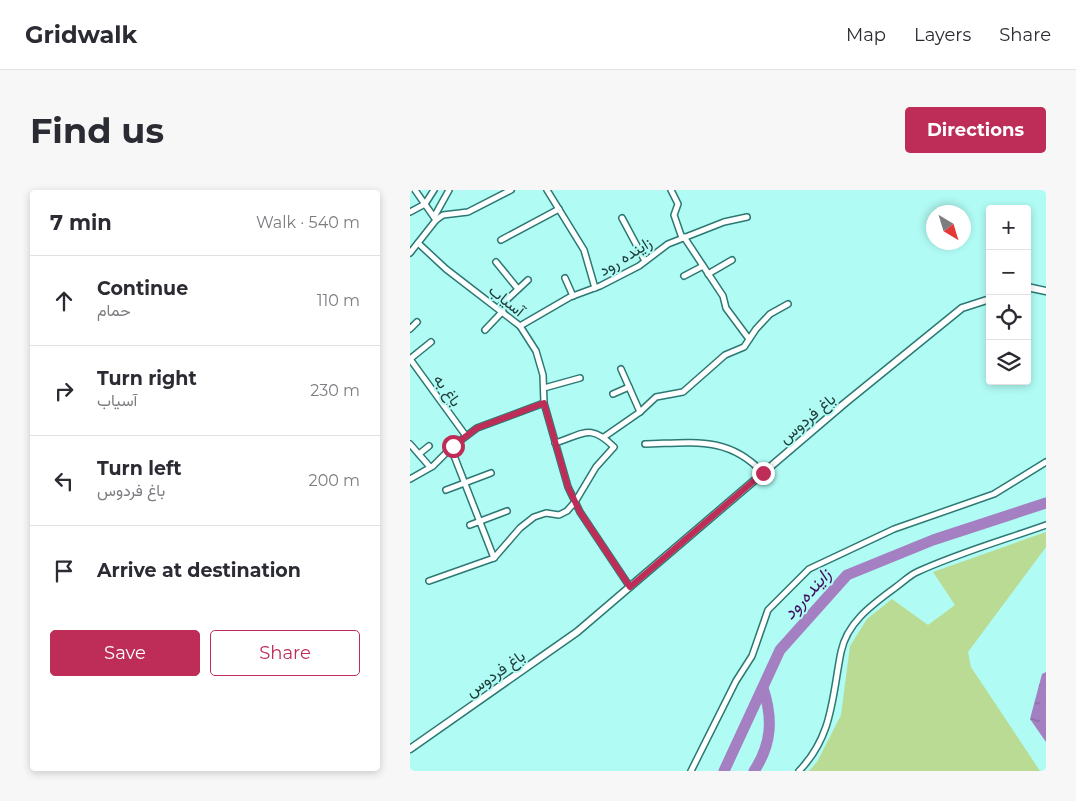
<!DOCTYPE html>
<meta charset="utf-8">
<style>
:root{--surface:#fff;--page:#f7f7f7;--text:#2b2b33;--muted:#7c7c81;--line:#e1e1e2;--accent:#bd2d57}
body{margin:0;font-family:Montserrat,Vazirmatn,sans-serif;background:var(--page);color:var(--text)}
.controls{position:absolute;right:15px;top:15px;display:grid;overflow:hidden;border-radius:5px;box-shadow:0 2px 8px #0003}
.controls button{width:45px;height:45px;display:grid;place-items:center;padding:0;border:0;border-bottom:1px solid var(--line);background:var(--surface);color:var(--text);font:25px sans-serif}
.compass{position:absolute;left:516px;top:15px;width:45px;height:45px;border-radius:50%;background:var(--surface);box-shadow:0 2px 8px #0003;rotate:142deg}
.stop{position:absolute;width:15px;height:15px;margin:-11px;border:4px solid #bd2d57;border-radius:50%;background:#fff}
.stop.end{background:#bd2d57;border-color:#fff;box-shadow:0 1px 5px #0008}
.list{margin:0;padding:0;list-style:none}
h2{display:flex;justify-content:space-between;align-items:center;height:65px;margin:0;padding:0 20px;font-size:21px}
h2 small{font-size:16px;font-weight:400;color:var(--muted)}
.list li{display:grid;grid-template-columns:32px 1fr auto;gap:15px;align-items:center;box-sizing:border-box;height:90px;padding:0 20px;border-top:1px solid var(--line)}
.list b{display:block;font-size:19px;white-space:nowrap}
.list p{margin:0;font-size:16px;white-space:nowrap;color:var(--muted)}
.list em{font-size:16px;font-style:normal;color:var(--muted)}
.actions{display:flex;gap:10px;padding:15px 20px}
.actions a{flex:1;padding:11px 0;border:1px solid var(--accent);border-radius:5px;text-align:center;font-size:18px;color:var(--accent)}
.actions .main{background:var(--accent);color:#fff}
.icon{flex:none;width:28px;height:28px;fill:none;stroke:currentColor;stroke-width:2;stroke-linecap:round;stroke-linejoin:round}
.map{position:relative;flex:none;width:636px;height:581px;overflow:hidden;border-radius:5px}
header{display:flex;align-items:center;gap:30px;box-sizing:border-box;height:70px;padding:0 25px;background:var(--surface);border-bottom:1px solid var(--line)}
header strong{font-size:24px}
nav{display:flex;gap:28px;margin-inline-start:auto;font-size:18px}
.intro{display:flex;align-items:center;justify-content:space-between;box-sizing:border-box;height:120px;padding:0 30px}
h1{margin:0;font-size:35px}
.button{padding:12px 22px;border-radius:5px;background:var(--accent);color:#fff;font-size:18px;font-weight:700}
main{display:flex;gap:30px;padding:0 30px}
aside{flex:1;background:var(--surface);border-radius:5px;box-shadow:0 2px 8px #0003}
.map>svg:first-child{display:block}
</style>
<header>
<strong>Gridwalk</strong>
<nav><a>Map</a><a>Layers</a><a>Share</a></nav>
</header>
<div class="intro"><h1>Find us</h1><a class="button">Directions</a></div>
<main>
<aside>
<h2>7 min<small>Walk · 540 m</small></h2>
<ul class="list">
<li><svg class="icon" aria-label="ahead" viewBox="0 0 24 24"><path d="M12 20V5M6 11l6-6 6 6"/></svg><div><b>Continue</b><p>حمام</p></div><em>110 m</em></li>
<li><svg class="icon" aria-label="right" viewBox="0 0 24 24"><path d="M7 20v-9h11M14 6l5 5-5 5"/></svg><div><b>Turn right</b><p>آسیاب</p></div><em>230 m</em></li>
<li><svg class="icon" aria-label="left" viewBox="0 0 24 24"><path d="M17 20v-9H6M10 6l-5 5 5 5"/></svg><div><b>Turn left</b><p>باغ فردوس</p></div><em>200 m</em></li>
<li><svg class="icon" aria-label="arrive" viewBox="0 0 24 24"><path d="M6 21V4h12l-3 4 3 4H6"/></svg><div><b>Arrive at destination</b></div></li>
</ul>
<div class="actions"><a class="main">Save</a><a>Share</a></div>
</aside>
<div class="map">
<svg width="636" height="581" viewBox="0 0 636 581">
<defs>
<pattern id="water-ripples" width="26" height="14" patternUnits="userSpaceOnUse" patternTransform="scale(1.25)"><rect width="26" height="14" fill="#a47fc1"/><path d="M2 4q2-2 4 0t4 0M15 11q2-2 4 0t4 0" fill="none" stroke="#85699e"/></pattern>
</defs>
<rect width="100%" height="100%" fill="#b0fbf4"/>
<!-- garden -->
<polygon fill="#b9db94" points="636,342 636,357 558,462 561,477 630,581 399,581 407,572 431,525 440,456 457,429 482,409 518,435 545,415 523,382"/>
<!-- water -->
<polygon fill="url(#water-ripples)" points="636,482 636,552 620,529 632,484"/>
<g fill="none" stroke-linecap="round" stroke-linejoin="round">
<!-- river -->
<g stroke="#a47fc1" stroke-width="11">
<polyline points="314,581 370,460 437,385 523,350 636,313"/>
<path d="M344,581C362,554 363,528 353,498"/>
</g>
<!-- minor casing -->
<g stroke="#2c7873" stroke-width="8">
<g id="minor">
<polyline points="5,0 26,30"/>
<polyline points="137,0 174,60 185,98"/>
<polyline points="261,0 268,14 264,25 272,48"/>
<polyline points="0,22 15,14 24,0"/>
<polyline points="24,27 39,0"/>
<polyline points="212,28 235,71"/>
<polyline points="274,47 313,106 316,118 339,149"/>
<polyline points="91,50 149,19"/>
<polyline points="8,53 36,79 110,136 126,161 133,185 134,213 158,297 170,322 220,397"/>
<polyline points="0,63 26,30 33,25 58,22 101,0"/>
<polyline points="86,72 108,99"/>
<polyline points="298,84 322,70"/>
<polyline points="274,86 293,76"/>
<polyline points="155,88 163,106"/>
<polyline points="88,118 118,90"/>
<polyline points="110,136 160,107 190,96 229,76 258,54 314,32 337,27"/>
<polyline points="0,139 7,132"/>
<polyline points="75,140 93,121"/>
<polyline points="0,169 56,246"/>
<polyline points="0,169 21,152"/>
<polyline points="211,179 230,222"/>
<polyline points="134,198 170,188"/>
<polyline points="203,204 219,197"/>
<polyline points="194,247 230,222 246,207 273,202 315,165 334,157 346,139 360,124 378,114"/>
<polyline points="0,254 20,277"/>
<path d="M235,254C281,253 318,245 353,283"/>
<polyline points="41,258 84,368"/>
<polyline points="9,264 19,256"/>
<polyline points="0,289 23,276 43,256 67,238 134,213"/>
<polyline points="36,300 81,283"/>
<polyline points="60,335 97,321"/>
<path d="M19,391L84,368L110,338L124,327L136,323L149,325L157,321L165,312L186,277L204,257C180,233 174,244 145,253"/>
<polyline points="281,581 326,491 342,466 358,420 399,379 484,339 584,304 636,272"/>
<path d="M389,581C423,546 422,507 431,462C437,432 463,414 486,397C493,392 500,385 507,382C548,363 594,350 636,335"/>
</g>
</g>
<!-- tertiary casing -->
<g stroke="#2c7873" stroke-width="9">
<g id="tertiary">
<polyline points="617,97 636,101"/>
<polyline points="0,559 167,442 435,213 552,118 580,109"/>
</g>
</g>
<!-- minor -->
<use href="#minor" stroke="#fff" stroke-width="5"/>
<!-- tertiary -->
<use href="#tertiary" stroke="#fff" stroke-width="6"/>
</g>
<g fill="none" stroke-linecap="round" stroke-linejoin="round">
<!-- route -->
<polyline stroke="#bd2d57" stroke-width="6" points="43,256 67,238 134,213 158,297 170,322 220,397 353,283"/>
</g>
<g text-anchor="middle" stroke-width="4" stroke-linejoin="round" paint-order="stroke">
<!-- street labels -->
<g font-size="16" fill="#203e3c" stroke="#b0fbf4">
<text transform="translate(215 66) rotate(-32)" y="6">زاینده رود</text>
<text transform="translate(97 110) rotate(39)" y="6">آسیاب</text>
<text transform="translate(38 200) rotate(54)" y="6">باغ به</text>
<text transform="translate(397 228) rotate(-40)" y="6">باغ فردوس</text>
<text transform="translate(85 483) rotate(-35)" y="6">باغ فردوس</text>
</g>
<!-- water labels -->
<g font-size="18" font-style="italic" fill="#410d5e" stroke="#b0fbf4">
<text transform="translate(397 404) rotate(-48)" y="6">زاینده‌رود</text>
</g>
</g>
</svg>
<div class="controls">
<button>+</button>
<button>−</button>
<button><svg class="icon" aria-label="locate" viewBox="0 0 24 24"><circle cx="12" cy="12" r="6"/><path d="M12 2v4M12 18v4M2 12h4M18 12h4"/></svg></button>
<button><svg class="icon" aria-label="layers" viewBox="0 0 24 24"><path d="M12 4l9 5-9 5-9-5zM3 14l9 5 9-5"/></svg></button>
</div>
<svg class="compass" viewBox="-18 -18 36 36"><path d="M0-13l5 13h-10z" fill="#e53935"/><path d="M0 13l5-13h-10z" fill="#7c7c81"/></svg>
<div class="stop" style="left:43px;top:256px"></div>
<div class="stop end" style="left:353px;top:283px"></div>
</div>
</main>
